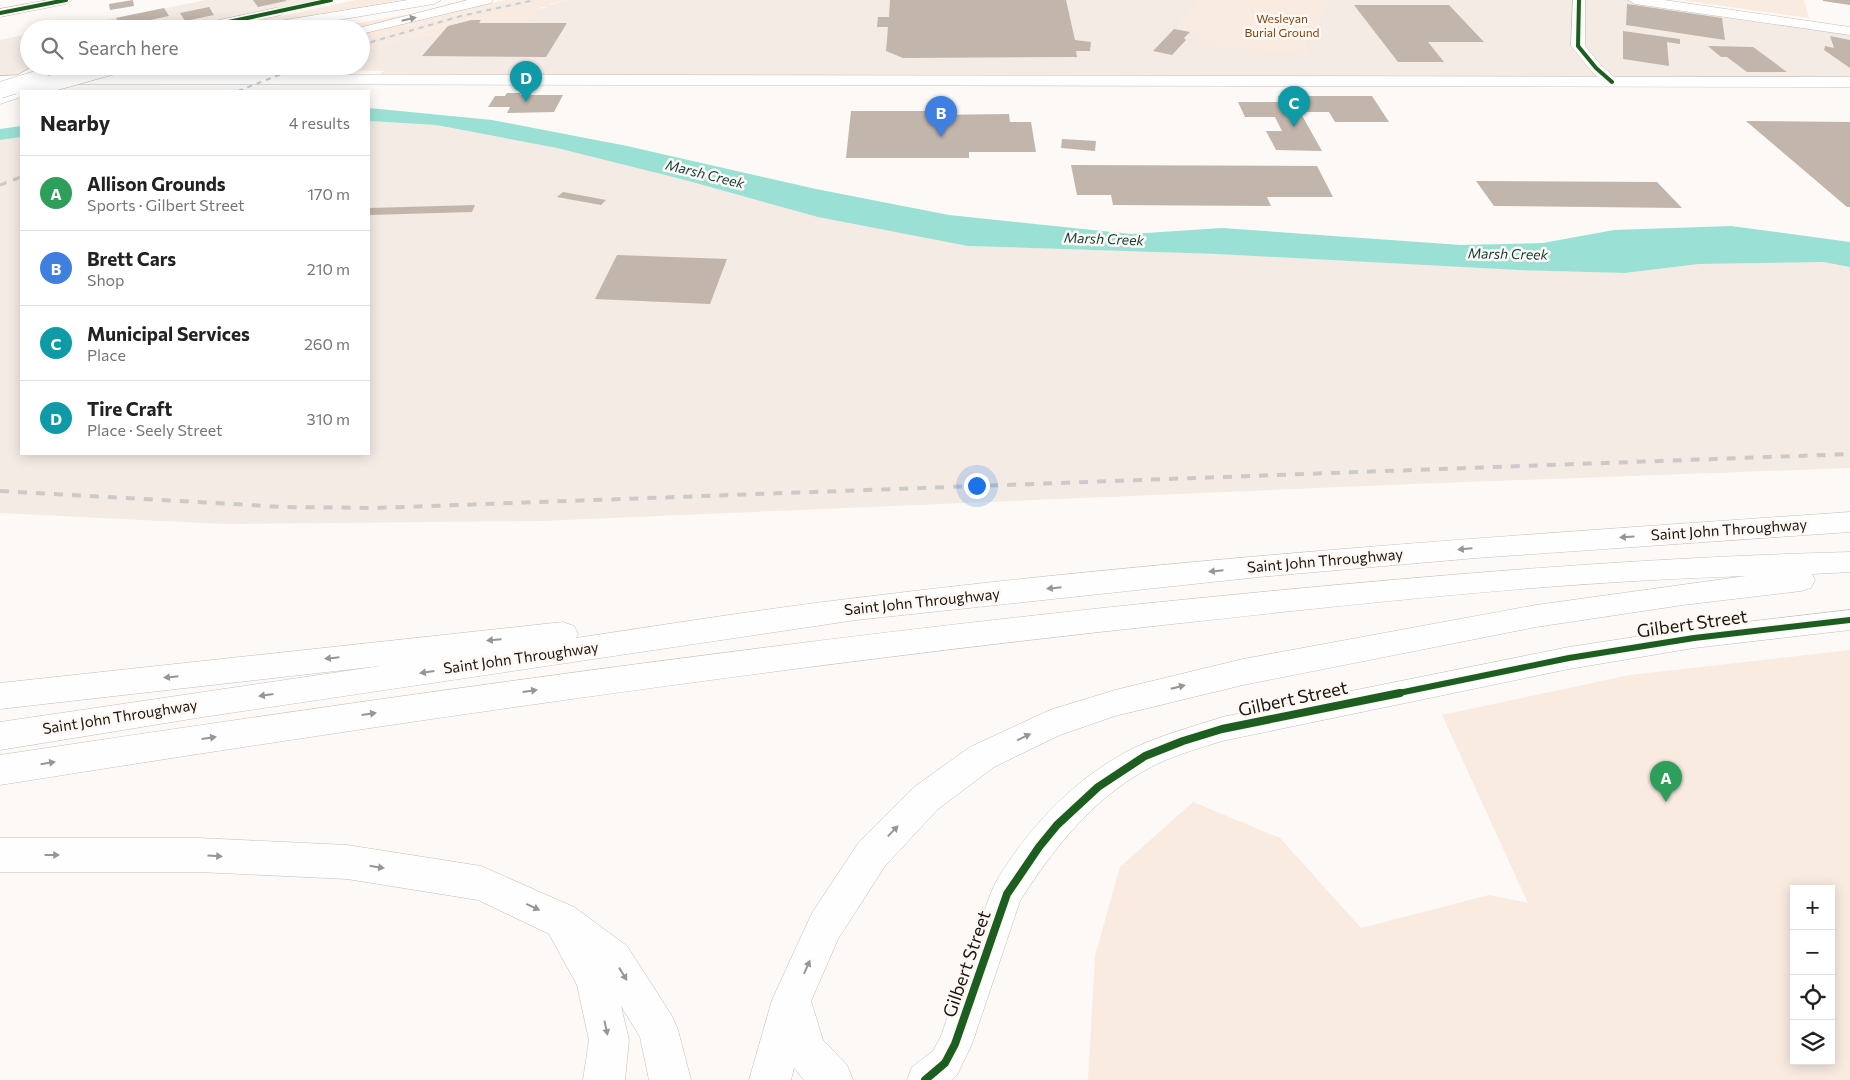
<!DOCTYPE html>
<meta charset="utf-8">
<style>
:root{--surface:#fff;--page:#f2f2f2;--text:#222;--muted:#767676;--line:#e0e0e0;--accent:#db2777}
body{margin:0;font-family:Commissioner,sans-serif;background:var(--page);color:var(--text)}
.controls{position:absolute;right:15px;bottom:15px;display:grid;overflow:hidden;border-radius:0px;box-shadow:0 2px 12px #0003}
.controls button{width:45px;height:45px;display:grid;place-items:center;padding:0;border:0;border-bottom:1px solid var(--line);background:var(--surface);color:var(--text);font:25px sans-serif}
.you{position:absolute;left:976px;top:485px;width:18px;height:18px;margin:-12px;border:4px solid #fff;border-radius:50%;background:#1a73e8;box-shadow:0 0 0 8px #1a73e833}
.badge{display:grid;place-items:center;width:32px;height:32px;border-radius:50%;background:var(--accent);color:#fff;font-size:16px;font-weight:700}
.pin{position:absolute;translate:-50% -41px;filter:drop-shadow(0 1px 2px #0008)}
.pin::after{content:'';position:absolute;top:26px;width:18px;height:15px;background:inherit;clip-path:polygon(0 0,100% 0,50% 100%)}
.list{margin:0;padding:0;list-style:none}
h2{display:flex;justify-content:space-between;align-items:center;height:65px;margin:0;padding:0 20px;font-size:21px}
h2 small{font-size:16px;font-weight:400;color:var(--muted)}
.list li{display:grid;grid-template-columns:32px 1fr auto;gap:15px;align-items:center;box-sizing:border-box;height:75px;padding:0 20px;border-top:1px solid var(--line)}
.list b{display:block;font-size:19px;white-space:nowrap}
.list p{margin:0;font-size:16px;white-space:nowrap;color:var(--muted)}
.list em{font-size:16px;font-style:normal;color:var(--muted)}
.icon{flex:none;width:28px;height:28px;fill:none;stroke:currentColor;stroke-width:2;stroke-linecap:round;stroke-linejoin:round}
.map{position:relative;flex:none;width:1850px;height:1080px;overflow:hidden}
.search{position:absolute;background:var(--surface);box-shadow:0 2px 12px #0003;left:20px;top:20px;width:350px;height:55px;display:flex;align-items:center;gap:12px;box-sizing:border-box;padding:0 18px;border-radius:28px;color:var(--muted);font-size:19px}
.panel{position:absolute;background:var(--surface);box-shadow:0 2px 12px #0003;left:20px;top:90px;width:350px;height:365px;border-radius:0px}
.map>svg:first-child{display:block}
</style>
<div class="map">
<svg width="1850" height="1080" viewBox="0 0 1850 1080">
<rect width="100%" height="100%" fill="#fcf9f6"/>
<!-- built -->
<g fill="#f4ebe4">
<polygon points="207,0 331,0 196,29 58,29"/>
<polygon points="516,0 547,0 449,23 361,49 361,42 408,27"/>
<polygon points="570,0 1199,0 1177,27 1197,31 1193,36 1307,54 1304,46 1305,40 1328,0 1635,0 1850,31 1850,82 373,80 386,69 345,68 346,66 361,66 361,53 416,36 440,35 448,26 549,7 548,5"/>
<polygon points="29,34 29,66 46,66 22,79 0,81 0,40"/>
<polygon points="369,121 436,125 557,148 968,246 1217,254 1518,270 1625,273 1699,264 1823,262 1850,267 1850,468 1413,484 541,521 225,524 0,513 0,140 21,137 21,454 369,454"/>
</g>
<!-- green -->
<g fill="#f9ebe0" fill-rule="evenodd">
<polygon points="356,0 401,0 230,29 220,29"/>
<polygon points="505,0 516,0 434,20 361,42 361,34"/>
<polygon points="547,0 570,0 549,4 550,7 541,7 531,20 470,20 448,26 440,35 416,36 361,53 361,49 471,17"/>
<polygon points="1199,0 1328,0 1305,40 1304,46 1307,54 1214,47 1192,37 1197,31 1177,27"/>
<polygon points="1680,0 1804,0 1809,18"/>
<polygon points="404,15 405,17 356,29 325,29"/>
<polygon points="82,66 208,66 184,70 93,70"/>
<polygon points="312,66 346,66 346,68 387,68 383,71 303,70"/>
<path d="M1850,650V1080H1088L1095,956L1120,867L1193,802L1280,838L1361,928L1489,895L1528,903L1442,715L1630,675ZM1794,889H1831V1061H1794Z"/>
</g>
<!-- water -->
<g fill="#9be0d4">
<polygon points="369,108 492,120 627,146 816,189 949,215 1131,234 1222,228 1461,245 1543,243 1614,230 1731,226 1850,242 1850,267 1823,262 1699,264 1625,273 1518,270 1217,254 968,246 818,217 685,180 557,148 436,125 369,121"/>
<polygon points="21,126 21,137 0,140 0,129"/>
</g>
<!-- building -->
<g fill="#c2b5ab">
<polygon points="133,0 134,6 110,10 109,4"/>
<polygon points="253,0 286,0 286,1 258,7"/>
<polygon points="890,0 1066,0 1075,40 1091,42 1090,51 1076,51 1077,57 903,58 886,51 888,27 877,27 878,17 889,17"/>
<polygon points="1823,0 1850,0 1850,5 1823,1"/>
<polygon points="1627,4 1722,18 1725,40 1626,25"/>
<polygon points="1354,5 1449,5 1484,42 1428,42 1444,62 1398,62"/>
<polygon points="209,7 214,15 185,21 180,13"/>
<polygon points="164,8 169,16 121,26 116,18"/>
<polygon points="471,20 481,20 479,23 567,23 546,57 422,56 448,26"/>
<polygon points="99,23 101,27 85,29 83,26"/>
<polygon points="1174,29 1190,32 1184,38 1186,40 1172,55 1153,51"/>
<polygon points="1623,31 1680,39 1680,44 1667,42 1669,66 1623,59"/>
<polygon points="1830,36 1850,40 1850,68 1824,50 1825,46 1834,48"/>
<polygon points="1708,46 1753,47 1787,72 1747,72 1727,57 1721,57"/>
<polygon points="507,93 521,93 520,95 563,95 554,112 507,113 510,107 488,107 495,96 505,96"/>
<polygon points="1278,96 1372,96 1389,122 1335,122 1329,112 1300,112 1322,151 1276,150 1266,131 1282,131 1275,117 1245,117 1238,102 1281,102"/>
<polygon points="851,111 931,111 931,115 1009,114 1010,122 1031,122 1036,152 969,152 969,158 846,158"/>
<polygon points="1746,121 1850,122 1850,207 1847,207"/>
<polygon points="1062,139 1096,141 1095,151 1061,148"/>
<polygon points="1071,165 1317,166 1333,197 1267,197 1271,206 1113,205 1111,195 1077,195"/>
<polygon points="1476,181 1657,182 1682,208 1494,206"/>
<polygon points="563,192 606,200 601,205 557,197"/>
<polygon points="475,205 472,212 369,215 369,208"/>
<polygon points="617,255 727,259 710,304 595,299"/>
</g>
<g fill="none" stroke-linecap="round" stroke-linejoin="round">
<!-- street casing -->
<g stroke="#c3bdb8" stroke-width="1">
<g id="street">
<polygon points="48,0 72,0 66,4 0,17 0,9"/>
<polygon points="1573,0 1585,0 1585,46 1601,65 1619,82 1617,85 1607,85 1591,71 1571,46"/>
<path d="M1850,610V630L1694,648L1569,669L1222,741C1200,748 1178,754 1157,764C1097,793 1054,847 1020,901L972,1044L957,1075L952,1080H907L912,1067L933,1051L941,1036C953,1001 965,967 978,932C983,916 988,897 996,882C1028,827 1079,774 1136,747C1164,734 1193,727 1222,717L1569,647L1694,628Z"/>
</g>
</g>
<!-- secondary casing -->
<g stroke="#c3bdb8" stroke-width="1">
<g id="secondary">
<polygon points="408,0 441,0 434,4 284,29 248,29 255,25"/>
<polygon points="1628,0 1664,0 1850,27 1850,35 1635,4"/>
<polygon points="276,8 281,9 283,12 281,15 218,29 189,29 196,25"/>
<polygon points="34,66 54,66 28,82 16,82 14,79 16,76"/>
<polygon points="21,87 29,91 21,91 21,97 0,104 0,94"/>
</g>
</g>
<!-- primary casing -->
<g stroke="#c3bdb8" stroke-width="1">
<g id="primary">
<polygon points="468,0 493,0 491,3 361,34 361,29 355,29"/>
<polygon points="57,74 1850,77 1850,87 57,84 0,86 0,76"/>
</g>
</g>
<!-- highway casing -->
<g stroke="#c3bdb8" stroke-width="1">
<g id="highway">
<path d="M1850,512V532L1476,558L1259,577L856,620L203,717L0,750V722L380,666L0,709V683L563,622L574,626L578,634L576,638C669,624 763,609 856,598C1186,557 1518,535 1850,512Z"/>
<path d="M1850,552V572L1812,574L1815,580L1811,588L1801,591L1683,605L1536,627L1243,685L1115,716L1060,735L994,767L938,809L885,866L838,939L811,1001L823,1040L847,1065L853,1080H804L794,1068L791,1080H749L772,1000L812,913L859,842L914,787L970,747L1050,710L1115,690L1243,659L1536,605L1746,576C1554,582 1363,603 1173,624C781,666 390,723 0,785V755C386,697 772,642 1160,602C1389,579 1619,558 1850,552Z"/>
<polygon points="0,838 199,838 347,845 481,866 574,907 627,946 672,1016 678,1030 691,1080 649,1080 640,1037 621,1006 629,1040 625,1080 583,1080 589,1040 577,985 549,934 478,900 347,879 199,872 0,872"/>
</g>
</g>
<!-- street -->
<use href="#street" fill="#fffefe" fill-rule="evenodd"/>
<!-- secondary -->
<use href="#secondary" fill="#fffefe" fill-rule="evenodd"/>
<!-- primary -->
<use href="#primary" fill="#fffefe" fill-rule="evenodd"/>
<!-- highway -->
<use href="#highway" fill="#fffefe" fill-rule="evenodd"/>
<!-- rail-far2 -->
<g stroke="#cccac9" stroke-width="2" stroke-dasharray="5 5" stroke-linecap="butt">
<polyline points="361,45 461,16 535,0"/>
<polyline points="238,91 302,66"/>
</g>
<!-- rail-far1 -->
<polyline stroke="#cccac9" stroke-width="3" stroke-dasharray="7 7" stroke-linecap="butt" points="0,185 21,177"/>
<!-- rail -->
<polyline stroke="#cccac9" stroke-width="4" stroke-dasharray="9 9" stroke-linecap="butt" points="0,491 285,507 376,508 1850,454"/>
<!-- secondary-bridge casing -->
<g stroke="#c3bdb8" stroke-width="17" stroke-linecap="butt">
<g id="secondary-bridge">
<polyline points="0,90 40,78"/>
<polyline points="24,91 114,66"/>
</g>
</g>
<!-- secondary-bridge -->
<use href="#secondary-bridge" stroke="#fffefe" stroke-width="16"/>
<!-- cycleway-far2 casing -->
<g stroke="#fef8f4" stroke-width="5.5">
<g id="cycleway-far2">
<polyline points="1579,0 1578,46 1596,68 1612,82"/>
<polyline points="0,13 66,0"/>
<polyline points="196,29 331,0"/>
</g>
</g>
<!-- cycleway-far1 casing -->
<g stroke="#fef8f4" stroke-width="9">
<polyline id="cycleway-far1" points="1394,694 1569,658 1694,638 1850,620"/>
</g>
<!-- cycleway casing -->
<g stroke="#fef8f4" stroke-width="11">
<polyline id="cycleway" points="925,1080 945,1063 955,1044 1007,894 1039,847 1057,825 1098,787 1145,756 1183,741 1222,729 1400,693"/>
</g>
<!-- cycleway-far2 -->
<use href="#cycleway-far2" stroke="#1b5e20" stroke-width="4"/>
<!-- cycleway-far1 -->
<use href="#cycleway-far1" stroke="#1b5e20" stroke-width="6"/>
<!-- cycleway -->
<use href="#cycleway" stroke="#1b5e20" stroke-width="8"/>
</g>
<!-- one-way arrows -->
<defs><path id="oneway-solid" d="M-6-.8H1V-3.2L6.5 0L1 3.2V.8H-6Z" transform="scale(1.25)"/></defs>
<g fill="#999592">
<use href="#oneway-solid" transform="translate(409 19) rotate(-13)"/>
<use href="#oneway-solid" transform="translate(1627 537) rotate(176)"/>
<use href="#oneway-solid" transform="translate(1465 549) rotate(175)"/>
<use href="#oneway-solid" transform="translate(1216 571) rotate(174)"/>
<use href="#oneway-solid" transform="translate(1054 588) rotate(174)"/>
<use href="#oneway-solid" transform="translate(494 640) rotate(175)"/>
<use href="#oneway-solid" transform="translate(332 658) rotate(174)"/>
<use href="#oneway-solid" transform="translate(427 672) rotate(172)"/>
<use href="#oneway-solid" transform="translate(171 677) rotate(174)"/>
<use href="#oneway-solid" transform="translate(1178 687) rotate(-14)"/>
<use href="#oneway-solid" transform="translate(530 691) rotate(-8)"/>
<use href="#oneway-solid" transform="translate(266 695) rotate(172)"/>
<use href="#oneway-solid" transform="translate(369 714) rotate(-8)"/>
<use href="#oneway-solid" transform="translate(1024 737) rotate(-26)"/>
<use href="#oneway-solid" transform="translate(209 738) rotate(-8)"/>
<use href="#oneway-solid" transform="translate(48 763) rotate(-9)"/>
<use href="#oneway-solid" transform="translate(893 831) rotate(-46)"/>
<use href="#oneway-solid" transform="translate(52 855)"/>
<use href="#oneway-solid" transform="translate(215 856) rotate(3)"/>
<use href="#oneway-solid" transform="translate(377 867) rotate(9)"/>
<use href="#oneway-solid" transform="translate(533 907) rotate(25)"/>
<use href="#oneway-solid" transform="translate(807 967) rotate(-66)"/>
<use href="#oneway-solid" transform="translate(623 974) rotate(58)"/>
<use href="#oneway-solid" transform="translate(606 1028) rotate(78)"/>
</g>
<g text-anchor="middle" stroke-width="5" stroke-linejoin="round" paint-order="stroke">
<!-- far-park labels -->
<g font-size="12" fill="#7d450b" stroke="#fef8f4">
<text x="1282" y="23">Wesleyan<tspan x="1282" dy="14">Burial Ground</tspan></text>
</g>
<!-- far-water labels -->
<g font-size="14" font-style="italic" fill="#0f3d37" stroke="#fef8f4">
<text transform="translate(705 174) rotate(14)" y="5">Marsh Creek</text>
<text transform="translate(1104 239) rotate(2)" y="5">Marsh Creek</text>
<text transform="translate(1508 254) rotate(1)" y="5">Marsh Creek</text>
</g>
<!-- street labels -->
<g font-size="15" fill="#1d140d" stroke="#fef8f4">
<text transform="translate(1729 530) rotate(-4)" y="5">Saint John Throughway</text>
<text transform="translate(1325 561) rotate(-5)" y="5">Saint John Throughway</text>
<text transform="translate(922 602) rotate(-6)" y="5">Saint John Throughway</text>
<text transform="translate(521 658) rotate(-8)" y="5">Saint John Throughway</text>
<text transform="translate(120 717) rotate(-9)" y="5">Saint John Throughway</text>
</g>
<!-- near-street labels -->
<g font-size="18" fill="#1d140d" stroke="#fef8f4">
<text transform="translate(1692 624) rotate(-8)" y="6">Gilbert Street</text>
<text transform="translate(1293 699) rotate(-12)" y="6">Gilbert Street</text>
<text transform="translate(967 964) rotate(-71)" y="6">Gilbert Street</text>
</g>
</g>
</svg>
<div class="controls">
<button>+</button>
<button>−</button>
<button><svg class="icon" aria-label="locate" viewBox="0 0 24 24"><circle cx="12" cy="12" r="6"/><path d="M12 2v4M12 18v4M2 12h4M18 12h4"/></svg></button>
<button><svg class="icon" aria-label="layers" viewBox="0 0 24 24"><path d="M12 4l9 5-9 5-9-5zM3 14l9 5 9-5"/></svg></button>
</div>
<div class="you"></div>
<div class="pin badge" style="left:1666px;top:802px;background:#2e9e5b">A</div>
<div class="pin badge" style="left:941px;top:137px;background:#3f7fe0">B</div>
<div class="pin badge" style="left:1294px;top:127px;background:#0f9aa8">C</div>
<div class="pin badge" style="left:526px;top:102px;background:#0f9aa8">D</div>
<div class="search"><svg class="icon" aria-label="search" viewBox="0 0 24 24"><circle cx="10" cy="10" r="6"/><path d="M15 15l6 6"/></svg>Search here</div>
<section class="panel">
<h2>Nearby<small>4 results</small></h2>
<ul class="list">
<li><span class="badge" style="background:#2e9e5b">A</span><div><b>Allison Grounds</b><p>Sports · Gilbert Street</p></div><em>170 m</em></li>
<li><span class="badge" style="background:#3f7fe0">B</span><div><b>Brett Cars</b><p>Shop</p></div><em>210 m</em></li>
<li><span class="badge" style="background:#0f9aa8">C</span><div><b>Municipal Services</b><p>Place</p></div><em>260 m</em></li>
<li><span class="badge" style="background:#0f9aa8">D</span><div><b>Tire Craft</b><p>Place · Seely Street</p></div><em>310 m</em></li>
</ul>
</section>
</div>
